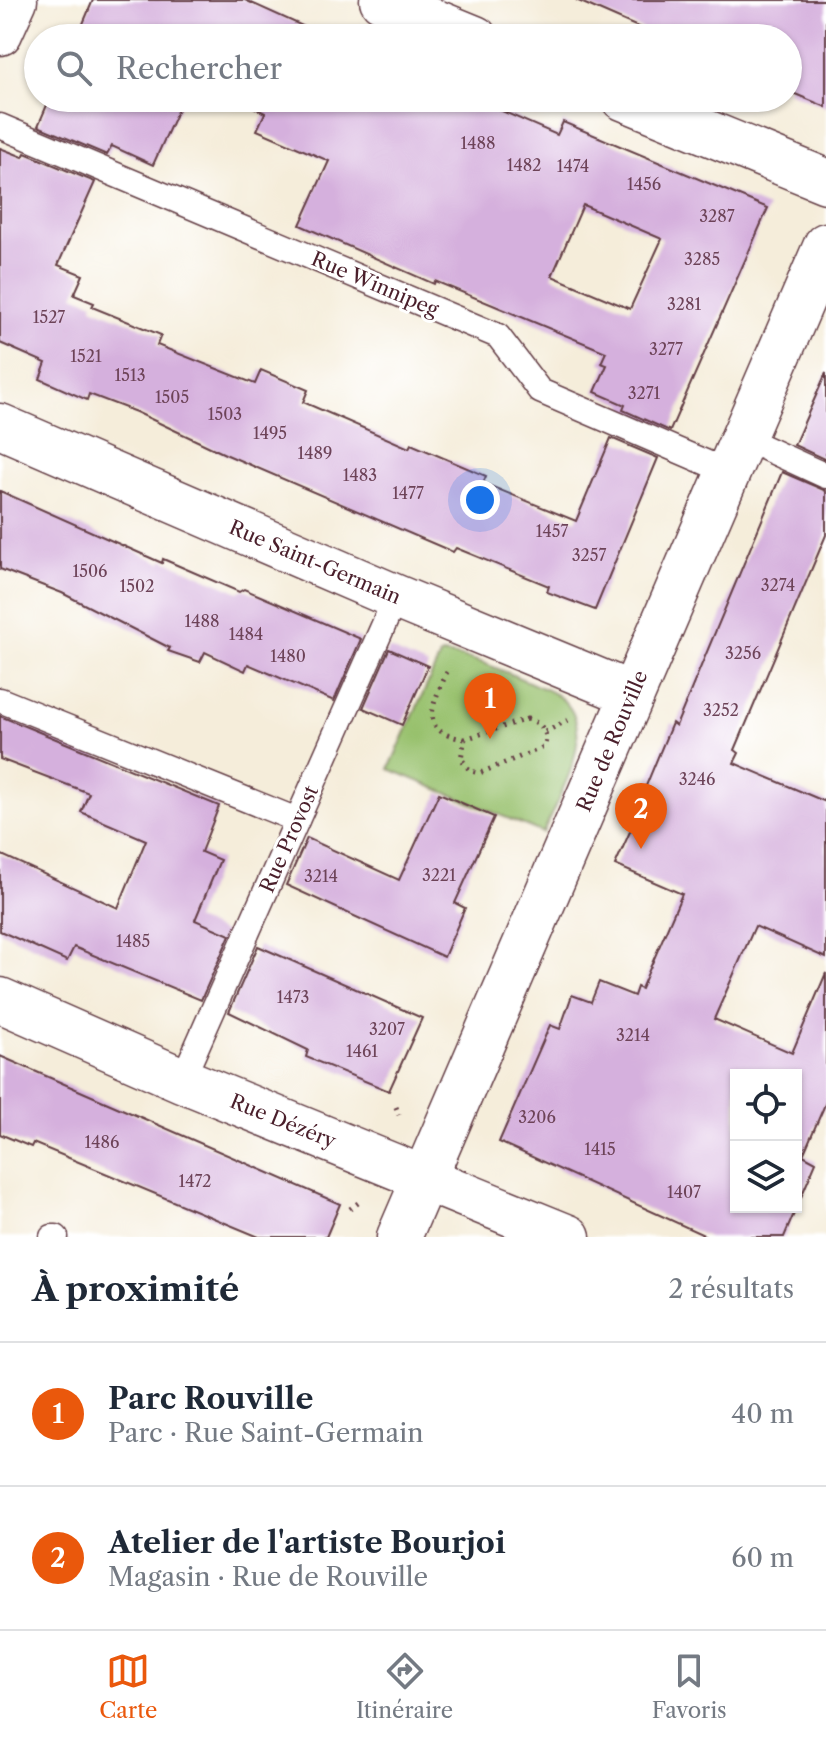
<!DOCTYPE html>
<html lang="fr">
<meta charset="utf-8">
<style>
:root{--surface:#fff;--page:#f2f2f3;--text:#1f2937;--muted:#747a83;--line:#e0e1e3;--accent:#ea580c}
body{margin:0;font-family:"Libre Caslon Text",serif;background:var(--page);color:var(--text)}
.controls{position:absolute;right:24px;bottom:24px;display:grid;overflow:hidden;border-radius:0px;box-shadow:0 2px 6px #0004}
.controls button{width:72px;height:72px;display:grid;place-items:center;padding:0;border:0;border-bottom:2px solid var(--line);background:var(--surface);color:var(--text);font:40px sans-serif}
.you{position:absolute;left:480px;top:500px;width:28px;height:28px;margin:-20px;border:6px solid #fff;border-radius:50%;background:#1a73e8;box-shadow:0 0 0 12px #1a73e833}
.badge{display:grid;place-items:center;width:52px;height:52px;border-radius:50%;background:var(--accent);color:#fff;font-size:26px;font-weight:700}
.pin{position:absolute;translate:-50% -66px;filter:drop-shadow(0 2px 4px #0008)}
.pin::after{content:'';position:absolute;top:42px;width:28px;height:24px;background:inherit;clip-path:polygon(0 0,100% 0,50% 100%)}
.list{margin:0;padding:0;list-style:none}
h2{display:flex;justify-content:space-between;align-items:center;height:104px;margin:0;padding:0 32px;font-size:34px}
h2 small{font-size:26px;font-weight:400;color:var(--muted)}
.list li{display:grid;grid-template-columns:52px 1fr auto;gap:24px;align-items:center;box-sizing:border-box;height:144px;padding:0 32px;border-top:2px solid var(--line)}
.list b{display:block;font-size:30px;white-space:nowrap}
.list p{margin:0;font-size:26px;white-space:nowrap;color:var(--muted)}
.list em{font-size:26px;font-style:normal;color:var(--muted)}
.icon{flex:none;width:44px;height:44px;fill:none;stroke:currentColor;stroke-width:2;stroke-linecap:round;stroke-linejoin:round}
.map{position:relative;flex:none;width:826px;height:1237px;overflow:hidden}
.search{position:absolute;background:var(--surface);box-shadow:0 2px 6px #0004;left:24px;right:24px;top:24px;height:88px;display:flex;align-items:center;gap:20px;box-sizing:border-box;padding:0 28px;border-radius:44px;color:var(--muted);font-size:30px}
.sheet{height:392px;background:var(--surface)}
nav{display:flex;justify-content:space-around;align-items:center;box-sizing:border-box;height:112px;border-top:2px solid var(--line);background:var(--surface);font-size:22px;color:var(--muted)}
nav a{display:grid;justify-items:center;gap:4px}
nav .on{color:var(--accent)}
.map>svg:first-child{display:block}
</style>
<div class="map">
<svg width="826" height="1237" viewBox="0 0 826 1237">
<rect width="100%" height="100%" fill="#fff"/>
<filter id="ink" filterUnits="userSpaceOnUse"><feTurbulence type="fractalNoise" baseFrequency=".0125" numOctaves="2"/><feDisplacementMap in="SourceGraphic" scale="16" xChannelSelector="R" yChannelSelector="G"/><feConvolveMatrix kernelMatrix="1 2 1 2 8 2 1 2 1" color-interpolation-filters="sRGB"/></filter>
<filter id="wash" filterUnits="userSpaceOnUse"><feTurbulence type="fractalNoise" baseFrequency=".006" numOctaves="4" result="noise"/><feDisplacementMap in="SourceGraphic" scale="32" xChannelSelector="R" yChannelSelector="G"/><feGaussianBlur stdDeviation="1.8" result="paint"/><feColorMatrix in="noise" values="0 0 0 0 0 0 0 0 0 0 0 0 0 0 0 0 0 1.4 0 .05"/><feComposite in="paint" operator="in"/></filter>
<g filter="url(#wash)">
<rect width="100%" height="100%" fill="#f5edda"/>
<!-- green -->
<path fill="#98c16d" stroke="#71704c" stroke-width="2" d="M441,654C474,657 494,667 524,680C535,685 548,689 558,696C603,728 558,795 543,833L389,769Z"/>
<g id="blocks">
<!-- building -->
<g fill="#d5b0dd" fill-rule="evenodd">
<polygon points="93,0 245,0 329,38 77,38"/>
<polygon points="576,0 826,0 826,107 788,91 788,38 663,38"/>
<polygon points="50,98 183,98 153,165 112,146 107,155 38,126"/>
<path d="M253,98H472L557,135L563,122L768,208L670,431L623,410L625,405L595,392L607,365L601,363L606,352L435,281L434,284L300,225L329,161L257,130L265,113L255,108L258,100ZM583,205L662,239L630,309L552,276Z"/>
<polygon points="0,148 23,157 25,153 95,182 58,265 83,275 74,295 94,303 92,307 161,335 157,345 255,384 261,370 308,390 303,402 409,448 411,444 486,476 483,483 576,521 611,438 658,458 595,610 547,592 549,586 456,548 453,552 225,454 136,412 89,394 87,400 40,379 46,363 0,343"/>
<polygon points="826,373 826,460 794,445"/>
<path d="M782,472L826,491V535L735,750L739,753L734,763L826,802V958L755,926L714,1019L792,1053L826,973V1102L803,1155L816,1162L784,1237H708L499,1142L550,1025L560,1029L572,995L591,1002L599,982L634,996L637,987L641,989L682,894L615,865L647,794L643,793L672,723L676,726ZM736,1075H796V1207H736Z"/>
<polygon points="0,491 162,563 163,559 239,592 244,589 361,639 334,701 248,664 245,671 205,652 200,662 168,651 170,648 62,593 0,569"/>
<polygon points="389,649 428,666 402,725 363,708"/>
<polygon points="0,716 219,806 201,852 220,860 195,920 230,935 201,1000 74,947 67,961 0,931 0,854 118,908 146,840 81,812 89,793 0,759"/>
<polygon points="439,793 494,817 455,903 465,908 444,957 286,885 307,838 399,880"/>
<polygon points="258,946 422,1018 389,1091 306,1057 308,1050 229,1012"/>
<polygon points="0,1056 340,1204 326,1237 259,1237 33,1143 31,1147 0,1134"/>
</g>
</g>
</g>
<g filter="url(#ink)">
<use href="#blocks" fill-opacity="0" stroke="#643e45" stroke-width="2"/>
<g fill="none" stroke-linecap="round" stroke-linejoin="round">
<!-- lane casing -->
<g stroke="#643e45" stroke-width="27">
<g id="lane">
<polyline points="0,126 498,336 540,391 728,472"/>
<polyline points="743,438 826,476"/>
<polyline points="0,700 297,820"/>
<polyline points="182,1080 396,597"/>
<polyline points="52,1237 56,1237"/>
</g>
</g>
<!-- street casing -->
<g stroke="#643e45" stroke-width="47">
<g id="street">
<polyline points="382,0 475,38"/>
<polyline points="0,33 15,0"/>
<polyline points="623,98 826,181"/>
<polyline points="0,426 396,597 631,694"/>
<polyline points="0,1000 182,1080 568,1237"/>
<polyline points="399,1237 826,245"/>
</g>
</g>
<!-- path -->
<g stroke="#643e45" stroke-width="5" stroke-dasharray="2 6" stroke-linecap="butt">
<path d="M447,672C433,704 416,733 465,739"/>
<path d="M527,719C541,722 550,733 544,747L480,773L470,771L461,758L465,739Z"/>
<polyline points="545,732 572,718"/>
<polyline points="396,1107 399,1115"/>
<polyline points="350,1209 362,1200"/>
</g>
<!-- lane -->
<use href="#lane" stroke="#fff" stroke-width="24"/>
<!-- street -->
<use href="#street" stroke="#fff" stroke-width="44"/>
</g>
</g>
<g text-anchor="middle" stroke-width="6" stroke-linejoin="round" paint-order="stroke">
<!-- number labels -->
<g font-size="16" fill="#6d4358">
<text x="478" y="149">1488</text>
<text x="524" y="171">1482</text>
<text x="573" y="172">1474</text>
<text x="644" y="190">1456</text>
<text x="717" y="222">3287</text>
<text x="702" y="265">3285</text>
<text x="684" y="310">3281</text>
<text x="49" y="323">1527</text>
<text x="666" y="355">3277</text>
<text x="86" y="362">1521</text>
<text x="130" y="381">1513</text>
<text x="644" y="399">3271</text>
<text x="172" y="403">1505</text>
<text x="225" y="420">1503</text>
<text x="270" y="439">1495</text>
<text x="315" y="459">1489</text>
<text x="360" y="481">1483</text>
<text x="408" y="499">1477</text>
<text x="552" y="537">1457</text>
<text x="589" y="561">3257</text>
<text x="90" y="577">1506</text>
<text x="778" y="591">3274</text>
<text x="137" y="592">1502</text>
<text x="202" y="627">1488</text>
<text x="246" y="640">1484</text>
<text x="743" y="659">3256</text>
<text x="288" y="662">1480</text>
<text x="721" y="716">3252</text>
<text x="697" y="785">3246</text>
<text x="439" y="881">3221</text>
<text x="321" y="882">3214</text>
<text x="133" y="947">1485</text>
<text x="293" y="1003">1473</text>
<text x="387" y="1035">3207</text>
<text x="633" y="1041">3214</text>
<text x="362" y="1057">1461</text>
<text x="537" y="1123">3206</text>
<text x="102" y="1148">1486</text>
<text x="600" y="1155">1415</text>
<text x="195" y="1187">1472</text>
<text x="684" y="1198">1407</text>
</g>
<!-- street labels -->
<g font-size="20" fill="#4a1f2b" stroke="#fff">
<text transform="translate(375 284) rotate(23)" y="7">Rue Winnipeg</text>
<text transform="translate(315 562) rotate(23)" y="7">Rue Saint-Germain</text>
<text transform="translate(612 741) rotate(-67)" y="7">Rue de Rouville</text>
<text transform="translate(289 839) rotate(-66)" y="7">Rue Provost</text>
<text transform="translate(283 1121) rotate(22)" y="7">Rue Dézéry</text>
</g>
</g>
</svg>
<div class="controls">
<button><svg class="icon" aria-label="locate" viewBox="0 0 24 24"><circle cx="12" cy="12" r="6"/><path d="M12 2v4M12 18v4M2 12h4M18 12h4"/></svg></button>
<button><svg class="icon" aria-label="layers" viewBox="0 0 24 24"><path d="M12 4l9 5-9 5-9-5zM3 14l9 5 9-5"/></svg></button>
</div>
<div class="you"></div>
<div class="pin badge" style="left:490px;top:739px">1</div>
<div class="pin badge" style="left:641px;top:849px">2</div>
<div class="search"><svg class="icon" aria-label="search" viewBox="0 0 24 24"><circle cx="10" cy="10" r="6"/><path d="M15 15l6 6"/></svg>Rechercher</div>
</div>
<section class="sheet">
<h2>À proximité<small>2 résultats</small></h2>
<ul class="list">
<li><span class="badge">1</span><div><b>Parc Rouville</b><p>Parc · Rue Saint-Germain</p></div><em>40 m</em></li>
<li><span class="badge">2</span><div><b>Atelier de l'artiste Bourjoi</b><p>Magasin · Rue de Rouville</p></div><em>60 m</em></li>
</ul>
</section>
<nav>
<a class="on"><svg class="icon" aria-label="map" viewBox="0 0 24 24"><path d="M3 6l6-2 6 2 6-2v14l-6 2-6-2-6 2zM9 4v14M15 6v14"/></svg>Carte</a>
<a><svg class="icon" aria-label="directions" viewBox="0 0 24 24"><path d="M12 3l9 9-9 9-9-9zM9 14v-3h6M13 9l2 2-2 2"/></svg>Itinéraire</a>
<a><svg class="icon" aria-label="saved" viewBox="0 0 24 24"><path d="M7 4h10v16l-5-4-5 4z"/></svg>Favoris</a>
</nav>
